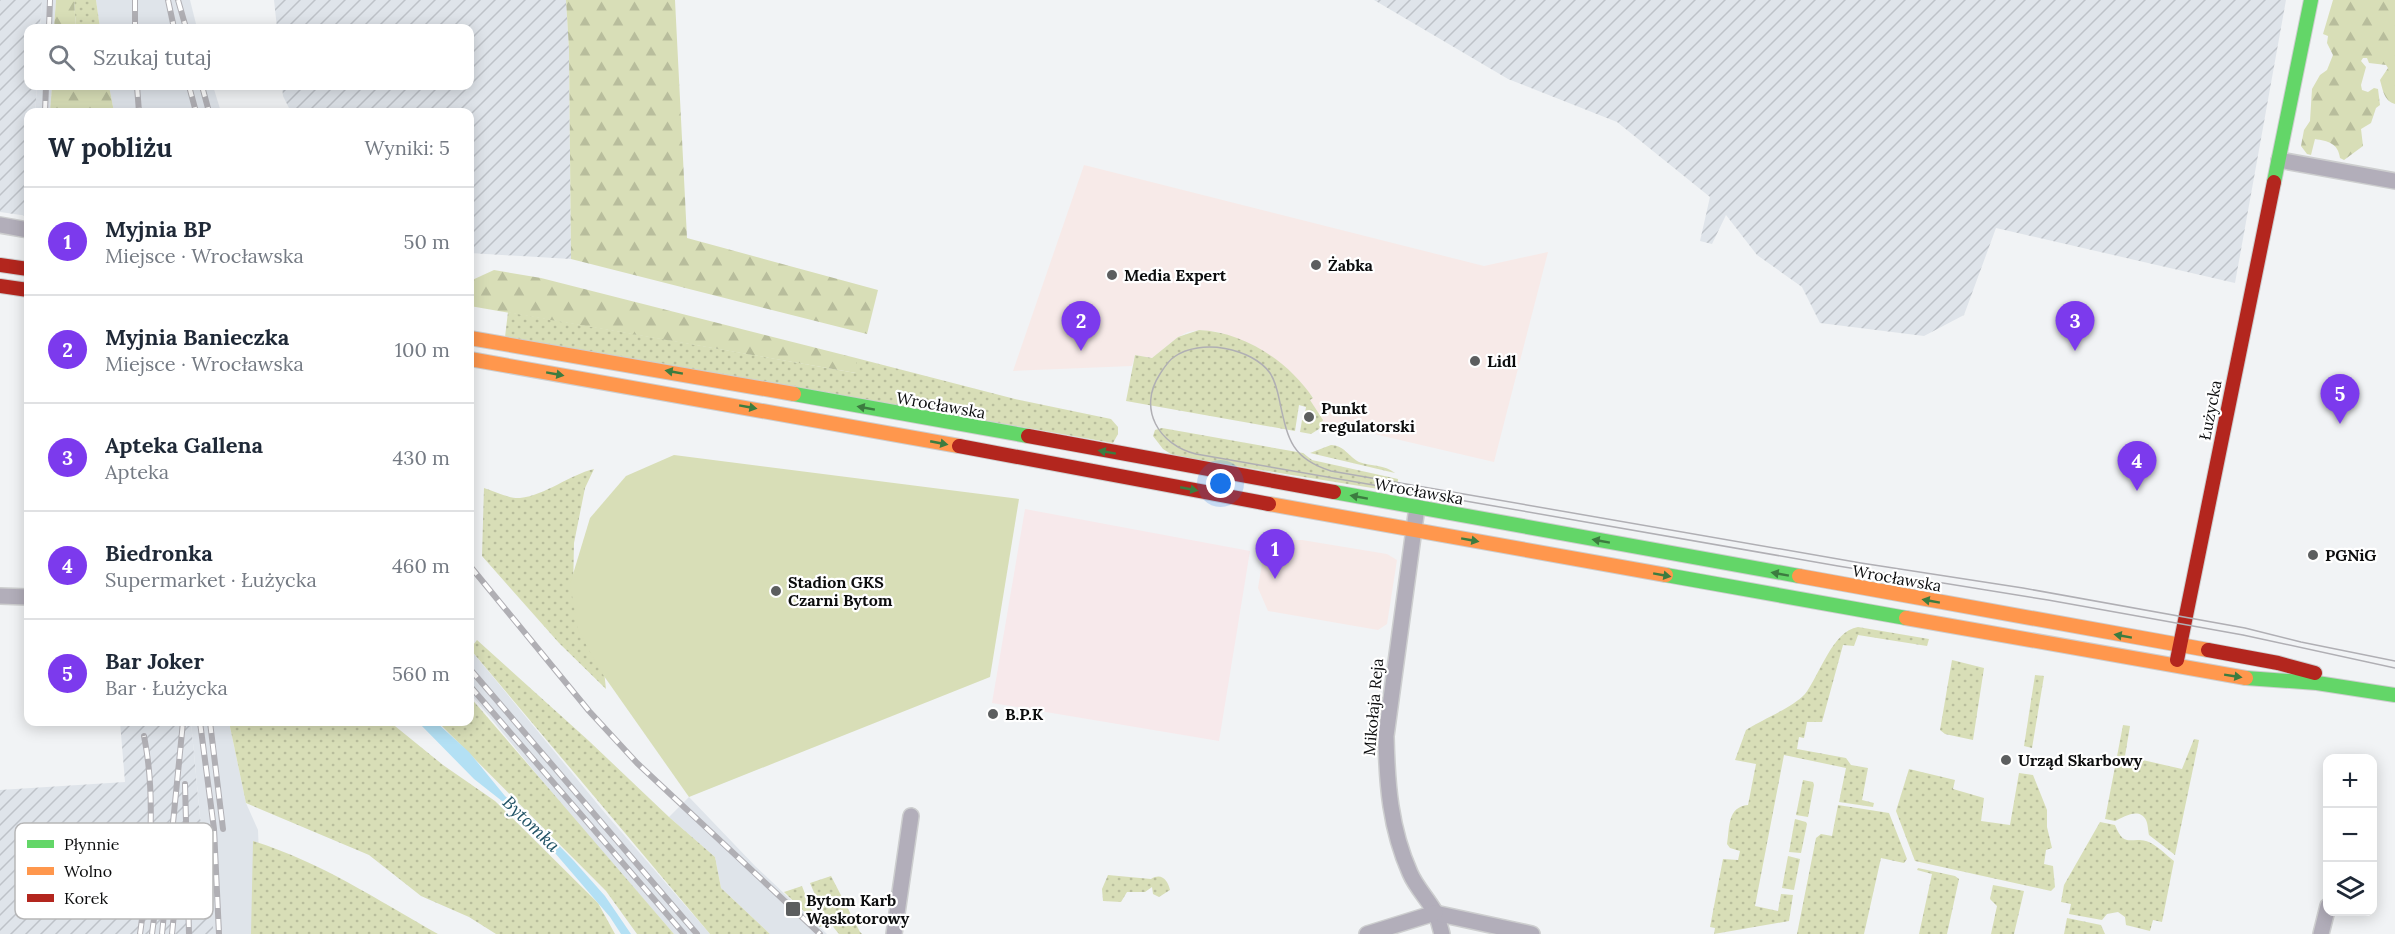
<!DOCTYPE html>
<html lang="pl">
<meta charset="utf-8">
<style>
:root{--surface:#fff;--page:#f2f2f3;--text:#1f2937;--muted:#747a83;--line:#e0e1e3;--accent:#7c3aed}
body{margin:0;font-family:Lora,serif;background:var(--page);color:var(--text)}
.controls{position:absolute;right:18px;bottom:18px;display:grid;overflow:hidden;border-radius:12px;box-shadow:0 3px 15px #0003}
.controls button{width:54px;height:54px;display:grid;place-items:center;padding:0;border:0;border-bottom:2px solid var(--line);background:var(--surface);color:var(--text);font:30px sans-serif}
.you{position:absolute;left:1221px;top:484px;width:21px;height:21px;margin:-15px;border:4px solid #fff;border-radius:50%;background:#1a73e8;box-shadow:0 0 0 9px #1a73e833}
.badge{display:grid;place-items:center;width:39px;height:39px;border-radius:50%;background:var(--accent);color:#fff;font-size:20px;font-weight:700}
.pin{position:absolute;translate:-50% -50px;filter:drop-shadow(0 2px 3px #0008)}
.pin::after{content:'';position:absolute;top:32px;width:21px;height:18px;background:inherit;clip-path:polygon(0 0,100% 0,50% 100%)}
.list{margin:0;padding:0;list-style:none}
h2{display:flex;justify-content:space-between;align-items:center;height:78px;margin:0;padding:0 24px;font-size:26px}
h2 small{font-size:20px;font-weight:400;color:var(--muted)}
.list li{display:grid;grid-template-columns:39px 1fr auto;gap:18px;align-items:center;box-sizing:border-box;height:108px;padding:0 24px;border-top:2px solid var(--line)}
.list b{display:block;font-size:22px;white-space:nowrap}
.list p{margin:0;font-size:20px;white-space:nowrap;color:var(--muted)}
.list em{font-size:20px;font-style:normal;color:var(--muted)}
.icon{flex:none;width:33px;height:33px;fill:none;stroke:currentColor;stroke-width:2;stroke-linecap:round;stroke-linejoin:round}
.map{position:relative;flex:none;width:2395px;height:934px;overflow:hidden}
.search{position:absolute;background:var(--surface);box-shadow:0 3px 15px #0003;left:24px;top:24px;width:450px;height:66px;display:flex;align-items:center;gap:15px;box-sizing:border-box;padding:0 21px;border-radius:12px;color:var(--muted);font-size:22px}
.panel{position:absolute;background:var(--surface);box-shadow:0 3px 15px #0003;left:24px;top:108px;width:450px;height:618px;border-radius:12px}
.map>svg:first-child{display:block}
</style>
<div class="map">
<svg width="2395" height="934" viewBox="0 0 2395 934">
<defs>
<pattern id="industrial-furrows" width="10" height="10" patternUnits="userSpaceOnUse" patternTransform="scale(1.5)"><rect width="10" height="10" fill="#dfe4ea"/><path d="M-1 1l2-2M0 10L10 0M9 11l2-2" fill="none" stroke="#bec2c8"/></pattern>
<pattern id="grass-dots" width="8" height="8" patternUnits="userSpaceOnUse" patternTransform="scale(1.5)"><rect width="8" height="8" fill="#d8deb7"/><path d="M2 2h.1M6 6h.1" fill="none" stroke="#b8bd9c" stroke-width="1.8" stroke-linecap="round"/></pattern>
<pattern id="forest-firs" width="22" height="20" patternUnits="userSpaceOnUse" patternTransform="scale(1.5)"><rect width="22" height="20" fill="#d8deb7"/><path d="M5 1l3.5 6h-7zM16 11l3.5 6h-7z" fill="#b8bd9c"/></pattern>
</defs>
<rect width="100%" height="100%" fill="#f1f3f5"/>
<!-- commercial -->
<g fill="#f7eae8">
<polygon points="1084,165 1484,266 1548,252 1494,462 1323,422 1310,400 1313,397 1310,394 1280,363 1255,346 1218,332 1199,330 1188,332 1178,337 1152,358 1135,355 1132,366 1013,371"/>
<polygon points="1266,540 1302,540 1387,554 1397,560 1387,624 1378,630 1268,611 1258,588"/>
</g>
<!-- industrial -->
<g fill="url(#industrial-furrows)">
<polygon points="0,0 42,0 40,28 28,28 28,86 37,86 35,112 28,112 28,216 0,212"/>
<polygon points="274,0 566,0 569,49 571,259 470,253 470,112 291,112 283,96 282,86 470,86 470,28 277,28"/>
<polygon points="1374,0 2286,0 2235,283 1996,228 1964,315 1924,336 1820,323 1802,287 1757,255 1726,215 1712,244 1700,241 1710,197 1617,122 1508,79"/>
<polygon points="120,722 191,722 200,817 207,846 213,895 213,934 0,934 0,790 125,782"/>
</g>
<!-- education -->
<polygon fill="#f7e9eb" points="1025,509 1250,551 1219,741 992,703"/>
<!-- built -->
<g fill="#dfe4ea">
<polygon points="42,0 56,0 54,28 40,28"/>
<polygon points="96,0 190,0 197,28 100,28"/>
<polygon points="37,86 52,86 50,112 35,112"/>
<polygon points="109,86 213,86 221,112 114,112"/>
<polygon points="470,649 605,813 710,934 674,934 566,810 470,693"/>
<polygon points="191,722 229,722 246,803 258,830 262,934 213,934 213,895 207,847 200,817"/>
<polygon points="689,797 755,866 827,934 770,934 721,888 715,857 669,817"/>
</g>
<!-- grass -->
<g fill="url(#grass-dots)">
<polygon points="74,0 96,0 100,28 76,28"/>
<polygon points="508,312 856,373 856,358 1015,399 1111,419 1118,427 1118,434 1113,443 505,337"/>
<path d="M1199,330C1244,332 1288,361 1313,398L1310,400L1323,420L1319,429L1311,434L1300,432L1302,420L1313,421L1314,414L1305,413L1306,407L1299,405L1295,431L1126,401L1135,355L1152,358L1178,337Z"/>
<polygon points="1162,428 1303,453 1312,460 1398,479 1397,492 1174,456 1163,449 1153,436 1155,430"/>
<path d="M1331,445C1344,445 1349,457 1359,462C1372,467 1384,464 1395,473L1310,453Z"/>
<path d="M594,469L585,488L574,543L573,591L602,653L606,689L559,643L482,556L484,488C494,491 510,499 520,498C546,495 569,475 594,469Z"/>
<path d="M1858,627L1929,639L1927,646L1858,635L1854,646L1843,645L1822,722H1807L1804,738L1799,737L1797,749L1846,758L1851,765L1868,768L1862,800L1874,803L1873,807L1839,802L1846,768L1784,755L1755,906L1778,911L1781,894L1793,895L1789,921L1714,934L1715,928L1710,927L1723,859L1738,860L1740,851L1730,848L1727,844C1730,827 1727,807 1748,805L1756,764L1735,760L1746,730C1763,719 1792,708 1805,694C1820,675 1832,631 1858,627Z"/>
<polygon points="477,640 589,741 669,817 715,857 721,888 770,934 710,934 470,649"/>
<polygon points="1952,660 1984,668 1973,740 1945,734 1940,730"/>
<polygon points="2035,675 2044,676 2032,748 2024,746"/>
<polygon points="470,697 674,934 637,934 606,891 438,722 470,722"/>
<polygon points="229,722 390,722 443,765 495,801 598,903 615,934 496,934 469,917 421,896 369,855 246,803"/>
<path d="M2123,725L2130,726L2125,756L2182,769L2194,739L2199,740L2175,855L2149,835C2148,831 2148,824 2146,820C2139,807 2124,817 2115,821L2105,819Z"/>
<polygon points="1909,769 1955,780 1953,789 1984,798 1981,821 2010,825 2019,773 2033,775 2047,810 2047,827 2052,848 2046,850 2044,864 2053,866 2055,887 2051,891 1915,861 1896,811"/>
<polygon points="1803,780 1813,782 1814,785 1808,817 1796,815"/>
<polygon points="1838,805 1889,813 1907,859 1904,863 1881,858 1864,934 1797,934 1816,838 1821,834 1832,836"/>
<polygon points="1795,819 1806,822 1807,824 1801,853 1789,852"/>
<path d="M2100,822L2115,825C2124,848 2130,837 2146,841C2155,843 2166,855 2174,861L2162,922L2153,920L2150,931L2126,925L2125,917L2118,912L2107,914L2102,920L2069,914L2071,904L2061,902L2064,885Z"/>
<path d="M253,841C323,863 375,899 438,934H251Z"/>
<polygon points="1788,856 1800,859 1794,890 1782,888"/>
<polygon points="1918,868 1955,876 1959,879 1947,934 1919,934 1932,874 1917,870"/>
<path d="M1108,875L1151,879C1162,872 1168,881 1170,890L1159,897L1153,894L1152,887L1145,892H1127L1121,902L1103,901L1102,889Z"/>
<path d="M831,876L860,932L862,934H839C825,918 818,902 810,883Z"/>
<polygon points="1993,885 2024,891 2014,934 1991,934 1997,906 1990,899"/>
<polygon points="802,886 810,907 822,926 820,927 784,892"/>
<polygon points="2067,918 2101,925 2105,934 2064,934"/>
</g>
<!-- forest -->
<g fill="url(#forest-firs)">
<polygon points="56,0 74,0 76,28 54,28"/>
<polygon points="566,0 675,0 687,238 878,290 867,334 571,259 569,49"/>
<path d="M2333,0H2395V104C2384,101 2383,90 2380,80L2388,68L2386,65L2369,63L2367,58H2363L2361,61L2366,67L2361,85L2362,90L2368,92L2374,88L2378,89L2380,105L2376,108L2371,123L2361,129L2363,146L2344,160L2340,158C2338,143 2328,141 2315,139L2311,155L2307,154L2301,146L2304,130L2310,121L2312,89L2320,75L2327,70L2333,55L2327,43L2328,36L2323,34Z"/>
<polygon points="52,86 109,86 114,112 50,112"/>
<polygon points="494,270 541,278 856,358 856,373 470,306 470,281"/>
</g>
<!-- pitch -->
<polygon fill="#d8deb7" points="674,455 1019,499 990,677 689,797 599,669 578,629 570,584 590,518 626,476"/>
<!-- water -->
<polygon fill="#b3e0f4" points="418,722 436,722 469,752 505,796 535,821 574,861 605,896 631,934 621,934 610,917 555,853 526,826 507,805 474,779"/>
<g fill="none" stroke-linecap="round" stroke-linejoin="round">
<!-- street casing -->
<g stroke="#cdcecf" stroke-width="18">
<g id="street">
<polyline points="2279,160 2395,181"/>
<polyline points="0,225 28,230"/>
<path d="M1417,507L1386,736C1387,784 1390,828 1410,873C1416,887 1427,898 1435,912C1438,918 1440,927 1442,934"/>
<polyline points="0,596 28,597"/>
<polyline points="1435,913 1532,934"/>
<polyline points="894,934 911,816"/>
<polyline points="1367,934 1435,913"/>
<polyline points="2321,934 2328,906"/>
</g>
</g>
<!-- fast casing -->
<g stroke="#cdcecf" stroke-width="16">
<g id="fast">
<polyline points="2274,182 2311,0"/>
<polyline points="794,394 1028,436"/>
<polyline points="1334,492 1799,576"/>
<polyline points="1666,575 1906,618"/>
<polyline points="2246,678 2317,683 2395,695"/>
</g>
</g>
<!-- slow casing -->
<g stroke="#cdcecf" stroke-width="16">
<g id="slow">
<polyline points="470,338 794,394"/>
<polyline points="470,359 959,446"/>
<polyline points="1269,504 1666,575"/>
<polyline points="1799,576 2208,650"/>
<polyline points="1906,618 2246,678"/>
</g>
</g>
<!-- jam casing -->
<g stroke="#cdcecf" stroke-width="16">
<g id="jam">
<polyline points="0,265 28,269"/>
<polyline points="0,286 28,290"/>
<polyline points="1028,436 1334,492"/>
<polyline points="959,446 1269,504"/>
<polyline points="2208,650 2278,663 2315,673"/>
<polyline points="2177,660 2274,182"/>
</g>
</g>
<!-- street -->
<use href="#street" stroke="#b2aeba" stroke-width="15"/>
<!-- fast -->
<use href="#fast" stroke="#63d668" stroke-width="14"/>
<!-- slow -->
<use href="#slow" stroke="#ff974d" stroke-width="14"/>
<!-- jam -->
<use href="#jam" stroke="#b3261e" stroke-width="14"/>
<!-- tram -->
<path stroke="#b0afb4" stroke-width="1.5" d="M2395,661L2301,642L2245,628L2023,588L1861,563L1331,471C1292,459 1288,440 1280,403C1278,393 1276,382 1270,373C1252,348 1200,338 1174,357C1168,361 1164,368 1160,374C1137,409 1159,445 1196,454L1838,566L2048,600L2243,635L2395,668"/>
<!-- rail casing -->
<g stroke="#b0afb4" stroke-width="6">
<g id="rail">
<polyline points="135,0 135,28"/>
<polyline points="168,0 174,28"/>
<polyline points="178,0 186,28"/>
<polyline points="49,28 50,0"/>
<polyline points="137,86 139,112"/>
<polyline points="189,86 196,112"/>
<polyline points="202,86 209,112"/>
<polyline points="45,112 46,86"/>
<polyline points="470,566 589,711 637,763 820,934"/>
<polyline points="470,669 697,934"/>
<polyline points="470,686 684,934"/>
<polyline points="200,722 214,829 219,934"/>
<polyline points="210,722 223,829"/>
<polyline points="185,784 189,934"/>
<path d="M140,934C149,869 157,801 144,736"/>
<polyline points="152,934 163,848"/>
<polyline points="162,934 183,722"/>
<polyline points="172,934 180,853"/>
</g>
</g>
<!-- rail -->
<use href="#rail" stroke="#fff" stroke-width="4" stroke-dasharray="11" stroke-linecap="butt"/>
</g>
<!-- one-way arrows -->
<defs><path id="oneway-solid" d="M-6-.8H1V-3.2L6.5 0L1 3.2V.8H-6Z" transform="scale(1.5)"/></defs>
<g fill="#3c7c40">
<use href="#oneway-solid" transform="translate(674 372) rotate(-170)"/>
<use href="#oneway-solid" transform="translate(555 374) rotate(10)"/>
<use href="#oneway-solid" transform="translate(748 407) rotate(10)"/>
<use href="#oneway-solid" transform="translate(866 408) rotate(-170)"/>
<use href="#oneway-solid" transform="translate(939 443) rotate(11)"/>
<use href="#oneway-solid" transform="translate(1107 452) rotate(-170)"/>
<use href="#oneway-solid" transform="translate(1189 489) rotate(11)"/>
<use href="#oneway-solid" transform="translate(1359 497) rotate(-170)"/>
<use href="#oneway-solid" transform="translate(1470 540) rotate(10)"/>
<use href="#oneway-solid" transform="translate(1601 541) rotate(-170)"/>
<use href="#oneway-solid" transform="translate(1780 574) rotate(-170)"/>
<use href="#oneway-solid" transform="translate(1662 575) rotate(10)"/>
<use href="#oneway-solid" transform="translate(1931 601) rotate(-170)"/>
<use href="#oneway-solid" transform="translate(2123 636) rotate(-170)"/>
<use href="#oneway-solid" transform="translate(2233 676) rotate(9)"/>
</g>
<!-- markers -->
<g fill="#5c5e5f" stroke="#fff" stroke-width="2">
<circle cx="1316" cy="265" r="6"/>
<circle cx="1112" cy="275" r="6"/>
<circle cx="1475" cy="361" r="6"/>
<circle cx="1309" cy="417" r="6"/>
<circle cx="2313" cy="555" r="6"/>
<circle cx="776" cy="591" r="6"/>
<circle cx="993" cy="714" r="6"/>
<circle cx="2006" cy="760" r="6"/>
<rect x="785" y="901" width="16" height="16" rx="3"/>
</g>
<g text-anchor="middle" stroke-width="4.5" stroke-linejoin="round" paint-order="stroke">
<!-- poi labels -->
<g font-size="16" font-weight="bold" fill="#0c0d0e" stroke="#fff" text-anchor="start">
<text x="1328" y="271">Żabka</text>
<text x="1124" y="281">Media Expert</text>
<text x="1487" y="367">Lidl</text>
<text x="1321" y="414">Punkt<tspan x="1321" dy="18">regulatorski</tspan></text>
<text x="2325" y="561">PGNiG</text>
<text x="788" y="588">Stadion GKS<tspan x="788" dy="18">Czarni Bytom</tspan></text>
<text x="1005" y="720">B.P.K</text>
<text x="2018" y="766">Urząd Skarbowy</text>
<text x="806" y="906">Bytom Karb<tspan x="806" dy="18">Wąskotorowy</tspan></text>
</g>
<!-- street labels -->
<g font-size="16" fill="#0c0d0e" stroke="#fff">
<text transform="translate(941 405) rotate(10)" y="6">Wrocławska</text>
<text transform="translate(2210 410) rotate(-79)" y="6">Łużycka</text>
<text transform="translate(1419 491) rotate(10)" y="6">Wrocławska</text>
<text transform="translate(1897 578) rotate(10)" y="6">Wrocławska</text>
<text transform="translate(1373 707) rotate(-85)" y="6">Mikołaja Reja</text>
</g>
<!-- water labels -->
<g font-size="18" font-style="italic" fill="#215366" stroke="#fff">
<text transform="translate(531 824) rotate(44)" y="6">Bytomka</text>
</g>
</g>
<!-- legend -->
<rect x="15" y="823" width="198" height="96" rx="9" fill="#fff" stroke="#b6b6b7" stroke-width="1.5"/>
<rect x="27" y="840" width="27" height="8" fill="#63d668"/>
<rect x="27" y="867" width="27" height="8" fill="#ff974d"/>
<rect x="27" y="894" width="27" height="8" fill="#b3261e"/>
<g font-size="16" fill="#0c0d0e">
<text x="64" y="850">Płynnie</text>
<text x="64" y="877">Wolno</text>
<text x="64" y="904">Korek</text>
</g>
</svg>
<div class="controls">
<button>+</button>
<button>−</button>
<button><svg class="icon" aria-label="layers" viewBox="0 0 24 24"><path d="M12 4l9 5-9 5-9-5zM3 14l9 5 9-5"/></svg></button>
</div>
<div class="you"></div>
<div class="pin badge" style="left:1275px;top:579px">1</div>
<div class="pin badge" style="left:1081px;top:351px">2</div>
<div class="pin badge" style="left:2075px;top:351px">3</div>
<div class="pin badge" style="left:2137px;top:491px">4</div>
<div class="pin badge" style="left:2340px;top:424px">5</div>
<div class="search"><svg class="icon" aria-label="search" viewBox="0 0 24 24"><circle cx="10" cy="10" r="6"/><path d="M15 15l6 6"/></svg>Szukaj tutaj</div>
<section class="panel">
<h2>W pobliżu<small>Wyniki: 5</small></h2>
<ul class="list">
<li><span class="badge">1</span><div><b>Myjnia BP</b><p>Miejsce · Wrocławska</p></div><em>50 m</em></li>
<li><span class="badge">2</span><div><b>Myjnia Banieczka</b><p>Miejsce · Wrocławska</p></div><em>100 m</em></li>
<li><span class="badge">3</span><div><b>Apteka Gallena</b><p>Apteka</p></div><em>430 m</em></li>
<li><span class="badge">4</span><div><b>Biedronka</b><p>Supermarket · Łużycka</p></div><em>460 m</em></li>
<li><span class="badge">5</span><div><b>Bar Joker</b><p>Bar · Łużycka</p></div><em>560 m</em></li>
</ul>
</section>
</div>
